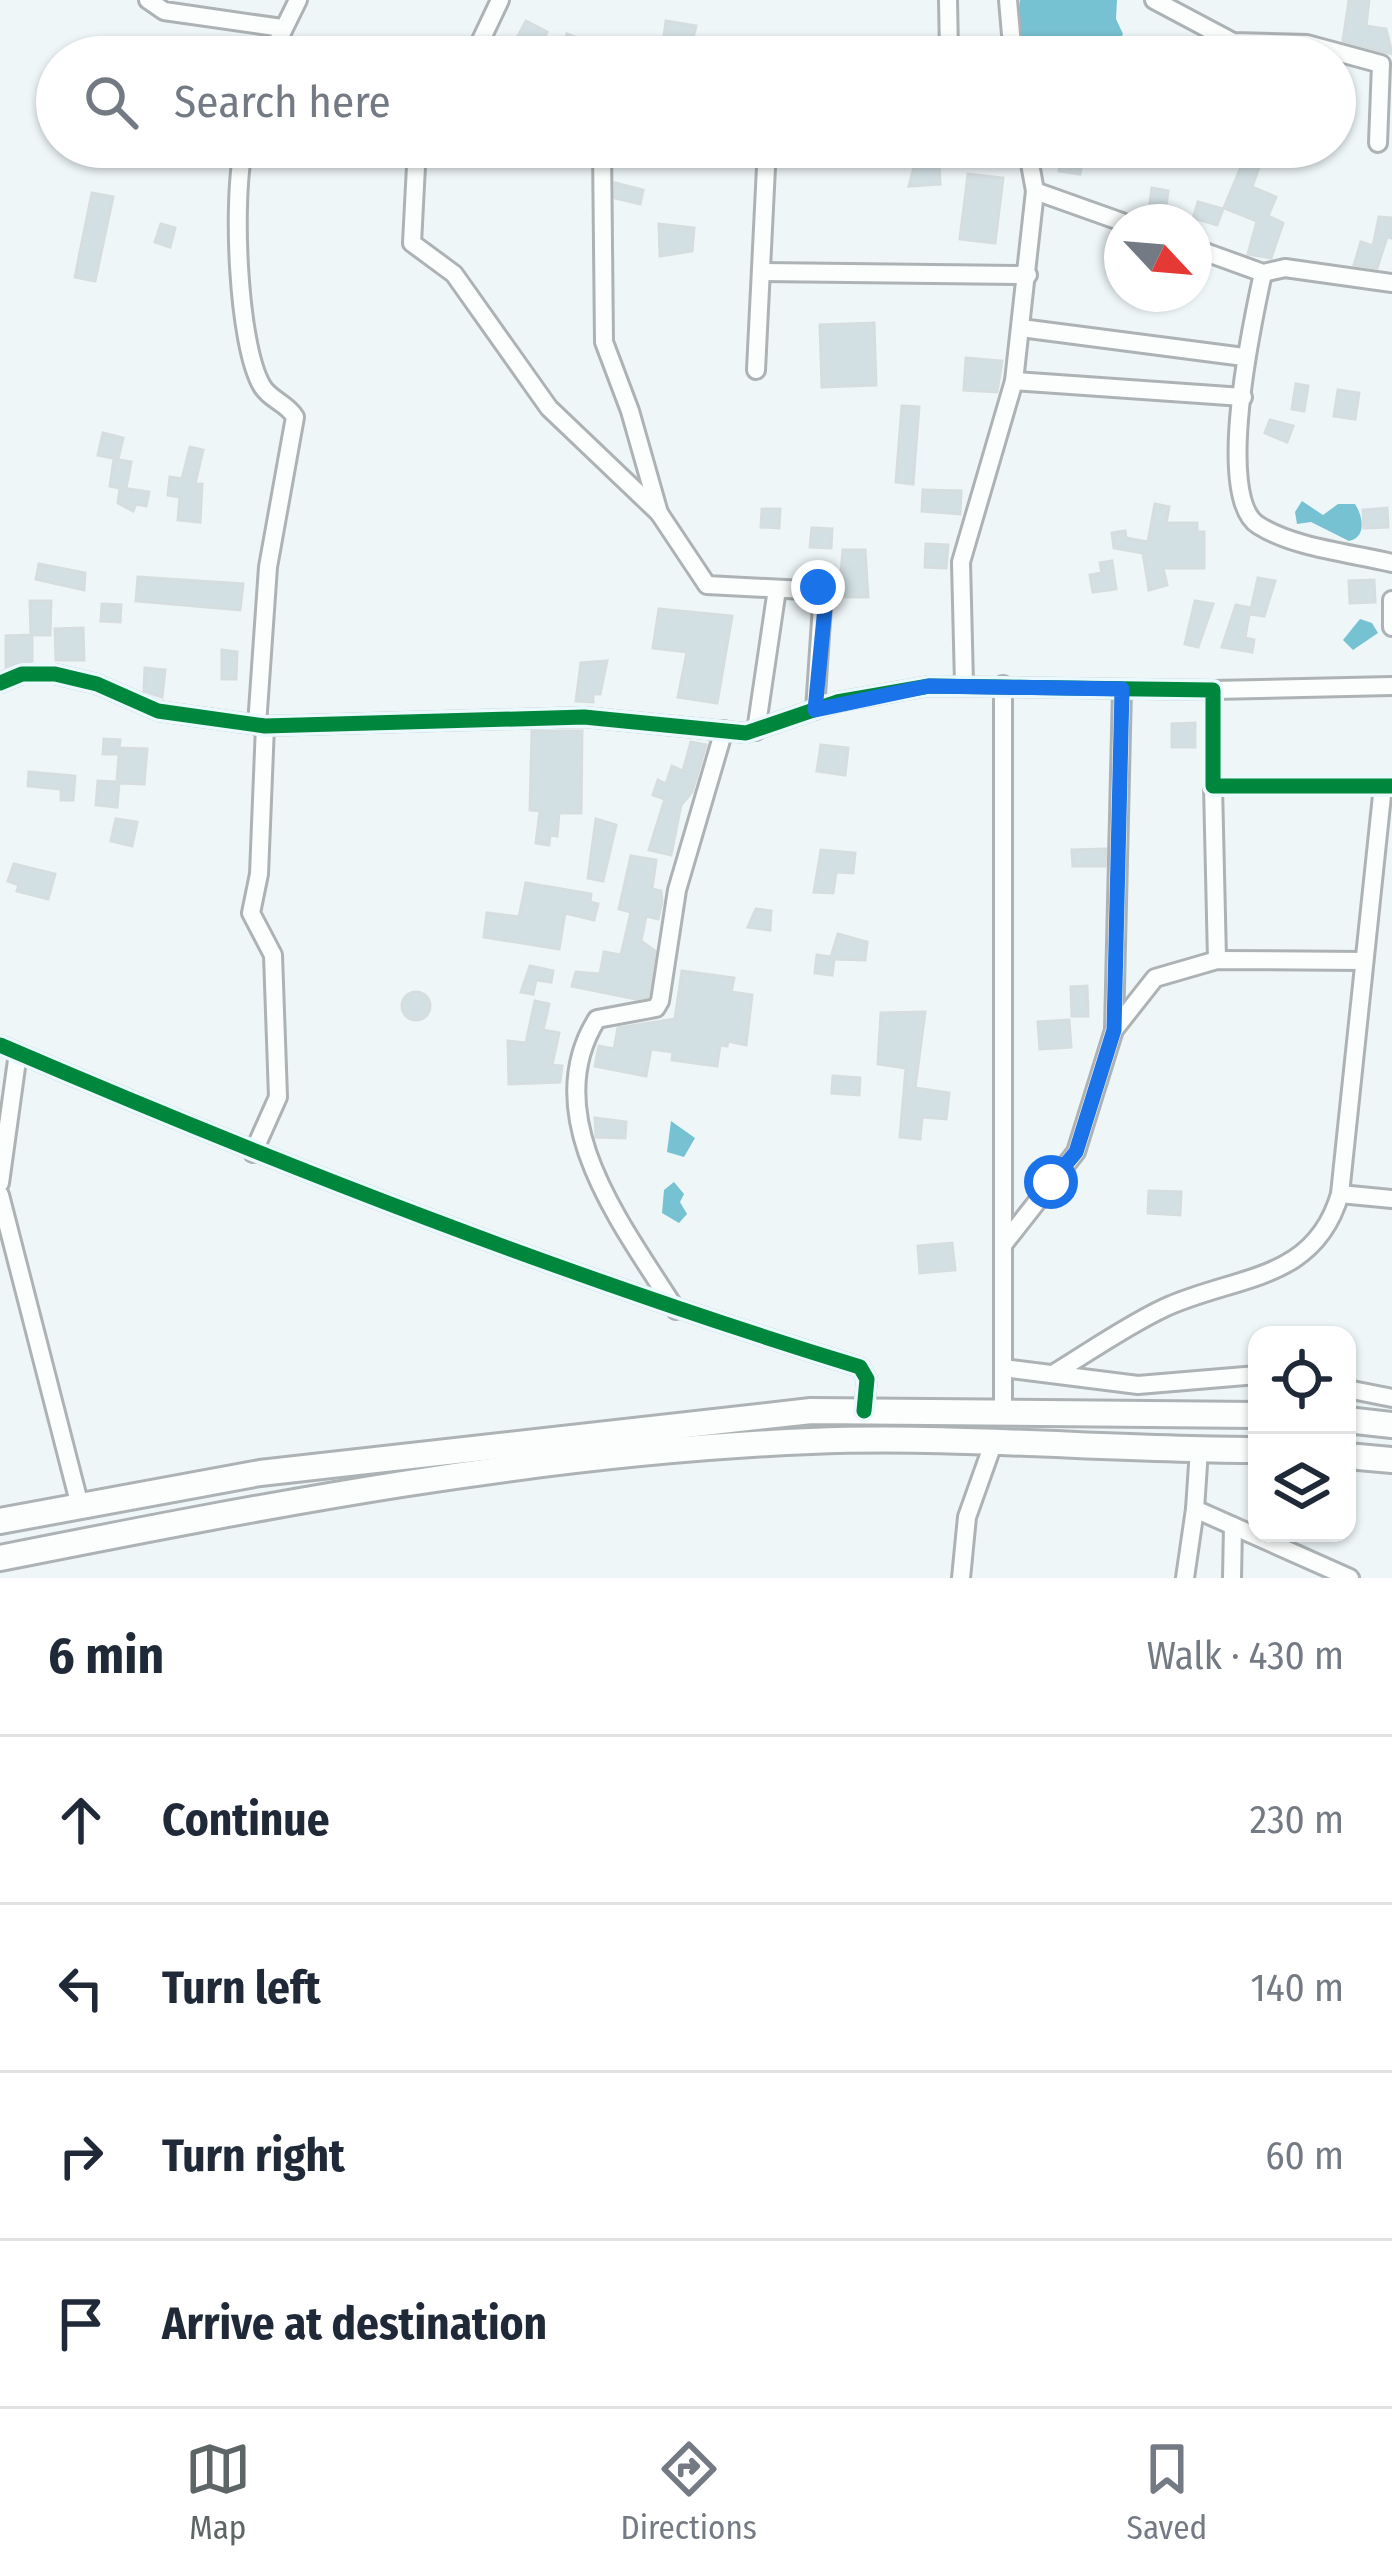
<!DOCTYPE html>
<meta charset="utf-8">
<style>
:root{--surface:#fff;--page:#f2f2f3;--text:#1f2937;--muted:#747a83;--line:#e0e1e3;--accent:#5e6566}
body{margin:0;font-family:"Fira Sans Condensed",sans-serif;background:var(--page);color:var(--text)}
.controls{position:absolute;right:36px;bottom:36px;display:grid;overflow:hidden;border-radius:24px;box-shadow:0 3px 9px #0004}
.controls button{width:108px;height:108px;display:grid;place-items:center;padding:0;border:0;border-bottom:3px solid var(--line);background:var(--surface);color:var(--text);font:60px sans-serif}
.compass{position:absolute;left:1104px;top:204px;width:108px;height:108px;border-radius:50%;background:var(--surface);box-shadow:0 3px 9px #0004;rotate:116deg}
.stop{position:absolute;width:36px;height:36px;margin:-27px;border:9px solid #1a73e8;border-radius:50%;background:#fff}
.stop.end{background:#1a73e8;border-color:#fff;box-shadow:0 3px 12px #0008}
.list{margin:0;padding:0;list-style:none}
h2{display:flex;justify-content:space-between;align-items:center;height:156px;margin:0;padding:0 48px;font-size:51px}
h2 small{font-size:39px;font-weight:400;color:var(--muted)}
.list li{display:grid;grid-template-columns:78px 1fr auto;gap:36px;align-items:center;box-sizing:border-box;height:168px;padding:0 48px;border-top:3px solid var(--line)}
.list b{display:block;font-size:45px;white-space:nowrap}
.list em{font-size:39px;font-style:normal;color:var(--muted)}
.icon{flex:none;width:66px;height:66px;fill:none;stroke:currentColor;stroke-width:2;stroke-linecap:round;stroke-linejoin:round}
.map{position:relative;flex:none;width:1392px;height:1578px;overflow:hidden}
.search{position:absolute;background:var(--surface);box-shadow:0 3px 9px #0004;left:36px;right:36px;top:36px;height:132px;display:flex;align-items:center;gap:30px;box-sizing:border-box;padding:0 42px;border-radius:66px;color:var(--muted);font-size:45px}
.sheet{height:828px;background:var(--surface)}
nav{display:flex;justify-content:space-around;align-items:center;box-sizing:border-box;height:168px;border-top:3px solid var(--line);background:var(--surface);font-size:33px;color:var(--muted)}
nav a{display:grid;justify-items:center;gap:6px}
nav .on{color:var(--accent)}
.map>svg:first-child{display:block}
</style>
<div class="map">
<svg width="1392" height="1578" viewBox="0 0 1392 1578">
<rect width="100%" height="100%" fill="#eef6f8"/>
<!-- water -->
<g fill="#76c1d2">
<polygon points="1020,0 1117,0 1116,19 1123,34 1111,57 1038,57 1029,43 1014,41"/>
<path d="M1302,501L1323,515L1338,504H1355C1363,516 1367,537 1349,541L1311,522L1297,524L1295,512Z"/>
<polygon points="1360,619 1372,623 1378,633 1353,650 1343,640"/>
<polygon points="671,1121 695,1138 684,1157 667,1152"/>
<polygon points="674,1182 684,1194 680,1202 687,1214 679,1223 662,1213 664,1190"/>
</g>
<!-- building -->
<g fill="#d2e0e4" stroke="#d6ddde" stroke-width="3">
<polygon points="1349,0 1369,0 1366,26 1386,29 1392,54 1343,41"/>
<polygon points="526,21 547,32 540,47 518,36"/>
<polygon points="666,21 696,26 692,42 664,36"/>
<polygon points="567,34 592,44 632,44 632,57 578,57 562,48"/>
<polygon points="1228,147 1266,147 1252,187 1276,197 1268,216 1283,223 1271,258 1248,254 1257,221 1224,208 1246,155"/>
<polygon points="1062,152 1083,155 1080,174 1059,171"/>
<polygon points="939,166 940,184 909,186 914,167"/>
<polygon points="968,174 1003,178 995,243 960,239"/>
<polygon points="615,183 643,190 640,204 615,198"/>
<polygon points="1152,188 1168,191 1164,221 1148,218"/>
<polygon points="92,193 113,197 95,281 75,277"/>
<polygon points="1198,202 1223,209 1217,225 1193,218"/>
<polygon points="1379,217 1392,218 1392,238 1387,237 1377,268 1354,265 1361,242 1373,246"/>
<polygon points="161,224 175,228 170,247 155,242"/>
<polygon points="659,224 694,228 692,251 660,256"/>
<polygon points="874,323 876,385 822,387 820,325"/>
<polygon points="966,358 1002,361 997,392 964,390"/>
<polygon points="1296,384 1308,386 1304,411 1292,409"/>
<polygon points="1338,390 1359,393 1355,419 1334,416"/>
<polygon points="902,406 919,407 913,484 896,482"/>
<polygon points="1270,420 1293,426 1287,442 1265,433"/>
<polygon points="103,433 123,438 118,459 98,455"/>
<polygon points="190,447 203,450 195,484 202,484 200,522 178,520 180,497 168,495 170,477 182,479"/>
<polygon points="114,459 131,462 126,488 122,488 149,492 146,506 136,504 133,511 118,503 120,488 110,486"/>
<polygon points="923,490 961,491 960,514 922,511"/>
<polygon points="1155,504 1169,507 1166,523 1197,523 1197,532 1204,532 1204,568 1163,568 1167,585 1149,590 1143,553 1114,548 1112,533 1125,531 1126,538 1148,542"/>
<polygon points="1387,508 1388,527 1364,528 1363,510"/>
<polygon points="762,509 780,509 779,528 761,527"/>
<polygon points="812,528 832,529 831,548 810,547"/>
<polygon points="926,544 948,545 946,568 925,567"/>
<polygon points="843,550 865,550 868,597 839,597"/>
<polygon points="1112,561 1116,589 1093,592 1090,575 1102,573 1100,563"/>
<polygon points="39,564 85,573 84,590 36,579"/>
<polygon points="138,577 243,584 240,610 136,601"/>
<polygon points="1258,578 1275,581 1264,616 1250,614"/>
<polygon points="1374,580 1375,602 1350,603 1349,581"/>
<polygon points="30,601 51,601 50,635 32,635 32,661 6,667 6,636 31,635"/>
<polygon points="1195,601 1213,604 1198,647 1185,644"/>
<polygon points="102,604 121,605 120,622 101,621"/>
<polygon points="1236,605 1250,608 1245,638 1254,640 1252,652 1222,647"/>
<polygon points="659,609 732,616 717,703 678,697 687,652 653,648"/>
<polygon points="83,628 84,660 56,660 55,629"/>
<polygon points="222,650 237,652 236,679 222,679"/>
<polygon points="607,661 600,694 593,694 593,702 576,701 581,663"/>
<polygon points="145,668 165,670 162,697 144,691"/>
<polygon points="1195,723 1195,747 1172,747 1172,724"/>
<polygon points="532,731 582,731 581,813 559,813 557,836 550,835 549,845 536,843 540,811 530,810"/>
<polygon points="104,739 120,740 119,748 147,749 144,784 119,783 117,807 96,805 98,781 117,782 119,754 103,754"/>
<polygon points="691,742 706,745 692,792 681,805 671,855 649,850 665,799 653,795 658,780 666,784 672,766 683,771"/>
<polygon points="821,745 848,748 845,775 817,771"/>
<polygon points="29,772 75,776 73,800 61,800 61,789 28,786"/>
<polygon points="116,819 137,822 132,846 111,841"/>
<polygon points="596,819 616,825 603,881 588,878"/>
<polygon points="1106,849 1105,866 1073,866 1072,850"/>
<polygon points="821,850 855,853 853,873 836,872 833,893 814,892"/>
<polygon points="631,856 656,860 652,889 661,891 662,902 658,919 646,916 641,941 655,951 648,997 636,999 572,986 576,972 600,974 604,952 621,955 631,912 619,909"/>
<polygon points="14,864 55,874 48,899 17,891 19,885 8,881"/>
<polygon points="526,883 591,894 590,902 598,904 594,920 565,913 559,949 484,937 487,913 519,917"/>
<polygon points="756,909 771,911 770,930 748,927"/>
<polygon points="838,934 867,942 865,960 834,959 832,975 815,973 817,955 831,957"/>
<polygon points="530,966 553,971 551,982 536,980 533,994 521,992"/>
<polygon points="682,971 734,978 731,992 752,995 746,1045 728,1041 727,1046 720,1045 717,1066 672,1060 673,1052 651,1049 646,1076 595,1066 599,1046 614,1049 618,1028 675,1019"/>
<polygon points="1087,986 1088,1016 1072,1016 1071,987"/>
<circle cx="416" cy="1006" r="14"/>
<polygon points="535,1001 549,1004 543,1030 559,1033 552,1065 562,1066 560,1082 509,1084 508,1041 526,1043"/>
<polygon points="925,1012 915,1088 949,1093 946,1119 922,1117 920,1139 900,1137 906,1068 878,1064 881,1013"/>
<polygon points="1069,1020 1071,1047 1040,1049 1038,1022"/>
<polygon points="833,1076 860,1078 859,1095 832,1093"/>
<polygon points="595,1118 626,1122 625,1138 596,1137"/>
<polygon points="1149,1191 1181,1192 1180,1215 1148,1213"/>
<polygon points="952,1243 955,1270 920,1273 918,1246"/>
</g>
<g fill="none" stroke-linecap="round" stroke-linejoin="round">
<!-- street casing -->
<g stroke="#adb3b4" stroke-width="22">
<g id="street">
<polyline points="148,0 164,11 282,28"/>
<polyline points="948,0 949,52 959,57"/>
<polyline points="1008,0 1013,57"/>
<polyline points="1154,0 1233,42 1307,44 1381,64 1378,143"/>
<polyline points="270,57 298,0"/>
<polyline points="473,57 500,0"/>
<path d="M244,147C232,194 237,344 262,386C270,400 287,403 295,417L268,567L257,725"/>
<polyline points="417,147 412,243 454,274 549,408 659,513"/>
<polyline points="602,147 604,342 630,411 659,513 707,585 823,591 815,710"/>
<polyline points="942,147 1029,157"/>
<polyline points="1035,191 1122,222"/>
<polyline points="1194,248 1263,273 1285,268 1392,283"/>
<polyline points="763,272 1028,275"/>
<path d="M1263,273C1253,319 1214,497 1258,525C1294,548 1351,553 1392,563"/>
<polyline points="1021,328 1244,357"/>
<polyline points="756,370 767,147"/>
<polyline points="1014,381 1243,397"/>
<polyline points="1392,600 1392,627"/>
<polyline points="0,683 22,674 55,674 97,684 158,711 265,726 584,717 746,733 837,702 929,686 1213,690 1213,786 1392,786"/>
<polyline points="964,684 961,562 1014,381 1035,191 1027,147"/>
<polyline points="1213,690 1392,686"/>
<polyline points="756,731 777,589"/>
<polyline points="1213,786 1217,960"/>
<polyline points="1114,1030 1122,689"/>
<path d="M0,1045C282,1166 567,1277 860,1367L867,1379L864,1411"/>
<polyline points="253,1153 278,1097 273,955 251,913 259,874 265,726"/>
<polyline points="0,1183 18,1053"/>
<polyline points="1340,1194 1392,1199"/>
<polyline points="0,1195 80,1506"/>
<polyline points="1003,1245 1076,1152 1114,1030 1155,978 1217,960 1364,961"/>
<path d="M676,1310C626,1230 535,1117 597,1019L656,1008L660,1001L677,890L724,730"/>
<polyline points="1003,1368 1138,1385 1257,1375"/>
<path d="M1053,1374C1089,1352 1126,1326 1164,1308C1235,1275 1314,1283 1340,1194L1383,786"/>
<polyline points="1347,1389 1392,1398"/>
<polyline points="1003,1411 1003,685"/>
<polyline points="1199,1450 1195,1509 1350,1578"/>
<polyline points="961,1578 967,1517 993,1444"/>
<polyline points="1185,1578 1195,1509"/>
<polyline points="1232,1578 1233,1526"/>
</g>
</g>
<!-- primary casing -->
<g stroke="#adb3b4" stroke-width="30">
<g id="primary">
<polyline points="1347,1420 1392,1425"/>
<polyline points="1347,1456 1392,1460"/>
<polyline points="0,1521 260,1473 811,1411 1257,1415"/>
<path d="M0,1558C267,1505 539,1452 811,1441C959,1435 1109,1450 1257,1450"/>
</g>
</g>
<!-- street -->
<use href="#street" stroke="#fcfefe" stroke-width="16"/>
<!-- primary -->
<use href="#primary" stroke="#fcfefe" stroke-width="24"/>
<!-- cycleway casing -->
<g stroke="#e9f9fd" stroke-width="22">
<g id="cycleway">
<polyline points="0,683 22,674 55,674 97,684 158,711 265,726 584,717 746,733 837,702 929,686 1213,690 1213,786 1392,786"/>
<path d="M0,1045C282,1166 567,1277 860,1367L867,1379L864,1411"/>
</g>
</g>
<!-- cycleway -->
<use href="#cycleway" stroke="#00873e" stroke-width="15"/>
</g>
<g fill="none" stroke-linecap="round" stroke-linejoin="round">
<!-- route -->
<polyline stroke="#1a73e8" stroke-width="15" points="818,587 826,597 815,710 929,686 1122,689 1114,1030 1076,1152 1051,1182"/>
</g>
</svg>
<div class="controls">
<button><svg class="icon" aria-label="locate" viewBox="0 0 24 24"><circle cx="12" cy="12" r="6"/><path d="M12 2v4M12 18v4M2 12h4M18 12h4"/></svg></button>
<button><svg class="icon" aria-label="layers" viewBox="0 0 24 24"><path d="M12 4l9 5-9 5-9-5zM3 14l9 5 9-5"/></svg></button>
</div>
<svg class="compass" viewBox="-18 -18 36 36"><path d="M0-13l5 13h-10z" fill="#e53935"/><path d="M0 13l5-13h-10z" fill="#747a83"/></svg>
<div class="stop" style="left:1051px;top:1182px"></div>
<div class="stop end" style="left:818px;top:587px"></div>
<div class="search"><svg class="icon" aria-label="search" viewBox="0 0 24 24"><circle cx="10" cy="10" r="6"/><path d="M15 15l6 6"/></svg>Search here</div>
</div>
<section class="sheet">
<h2>6 min<small>Walk · 430 m</small></h2>
<ul class="list">
<li><svg class="icon" aria-label="ahead" viewBox="0 0 24 24"><path d="M12 20V5M6 11l6-6 6 6"/></svg><div><b>Continue</b></div><em>230 m</em></li>
<li><svg class="icon" aria-label="left" viewBox="0 0 24 24"><path d="M17 20v-9H6M10 6l-5 5 5 5"/></svg><div><b>Turn left</b></div><em>140 m</em></li>
<li><svg class="icon" aria-label="right" viewBox="0 0 24 24"><path d="M7 20v-9h11M14 6l5 5-5 5"/></svg><div><b>Turn right</b></div><em>60 m</em></li>
<li><svg class="icon" aria-label="arrive" viewBox="0 0 24 24"><path d="M6 21V4h12l-3 4 3 4H6"/></svg><div><b>Arrive at destination</b></div></li>
</ul>
</section>
<nav>
<a class="on"><svg class="icon" aria-label="map" viewBox="0 0 24 24"><path d="M3 6l6-2 6 2 6-2v14l-6 2-6-2-6 2zM9 4v14M15 6v14"/></svg>Map</a>
<a><svg class="icon" aria-label="directions" viewBox="0 0 24 24"><path d="M12 3l9 9-9 9-9-9zM9 14v-3h6M13 9l2 2-2 2"/></svg>Directions</a>
<a><svg class="icon" aria-label="saved" viewBox="0 0 24 24"><path d="M7 4h10v16l-5-4-5 4z"/></svg>Saved</a>
</nav>
